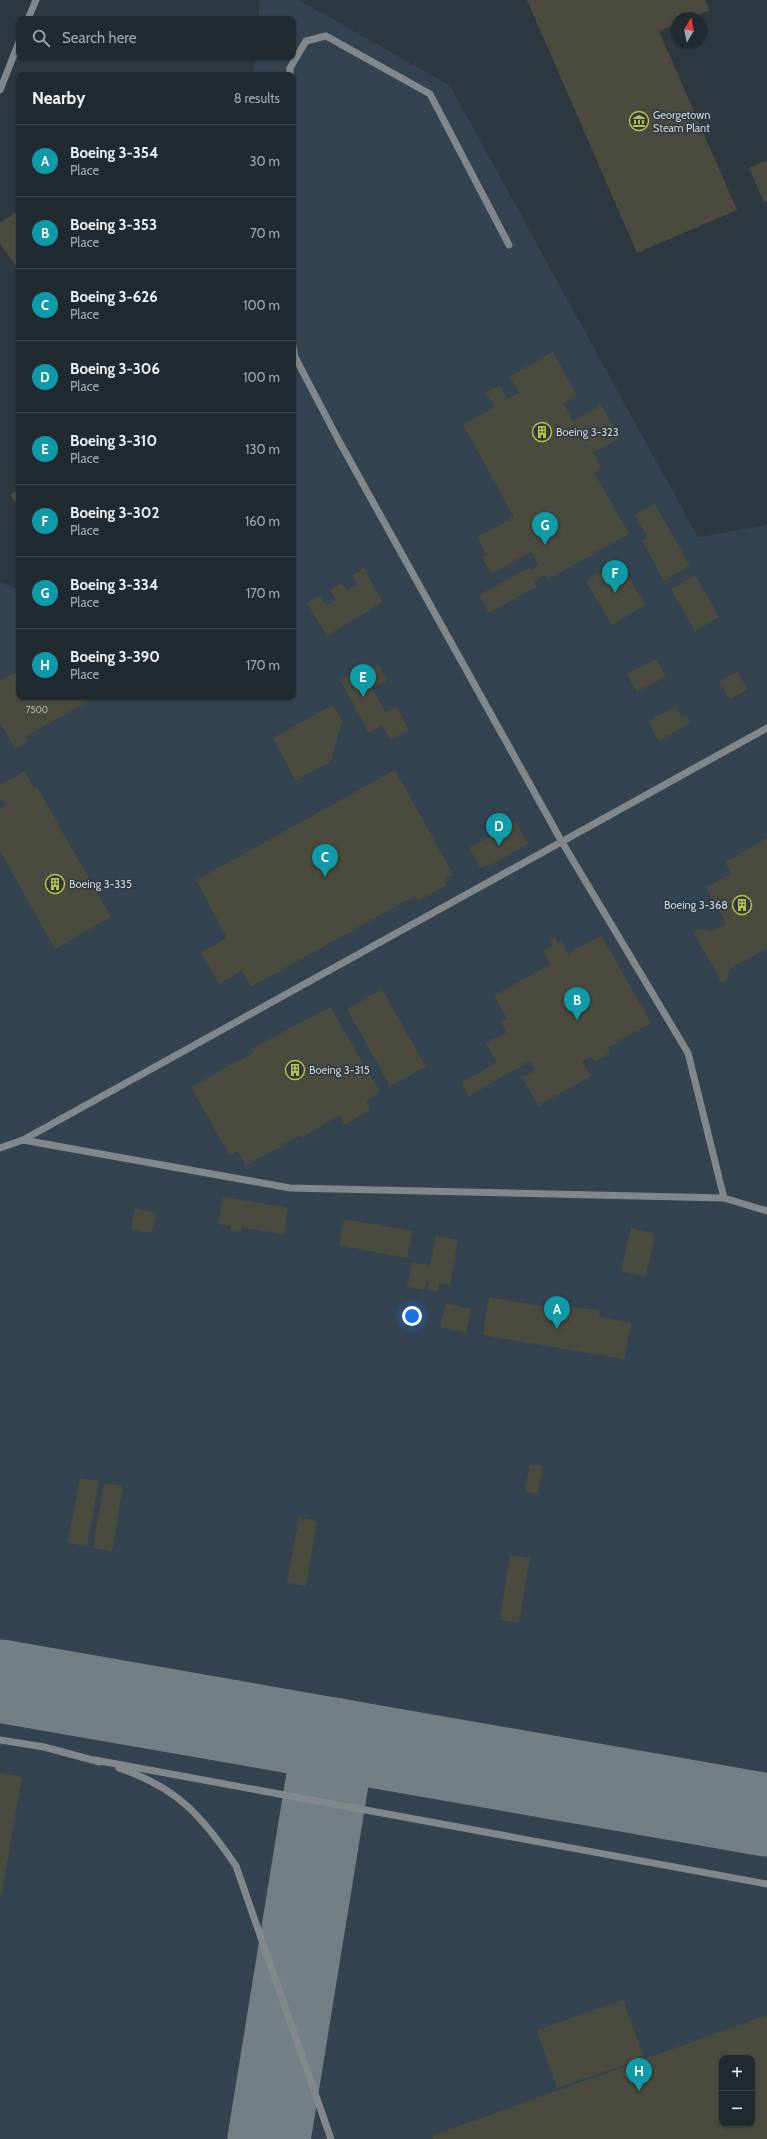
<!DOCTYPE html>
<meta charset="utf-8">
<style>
:root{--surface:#222a31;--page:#2e363d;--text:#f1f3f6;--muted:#a2a7ab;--line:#3f464d;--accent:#b9c046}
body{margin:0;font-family:Cabin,sans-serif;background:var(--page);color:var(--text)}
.controls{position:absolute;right:12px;bottom:12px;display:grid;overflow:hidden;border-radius:8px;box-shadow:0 1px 3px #0004}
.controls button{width:36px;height:36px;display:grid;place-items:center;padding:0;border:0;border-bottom:1px solid var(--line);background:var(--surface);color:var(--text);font:20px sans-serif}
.compass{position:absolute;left:671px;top:12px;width:36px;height:36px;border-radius:50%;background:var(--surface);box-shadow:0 1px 3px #0004;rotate:10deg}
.you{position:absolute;left:412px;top:1316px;width:14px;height:14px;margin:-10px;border:3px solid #fff;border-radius:50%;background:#1a73e8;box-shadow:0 0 0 6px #1a73e833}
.badge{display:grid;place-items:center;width:26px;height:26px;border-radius:50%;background:var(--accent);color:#fff;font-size:13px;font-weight:700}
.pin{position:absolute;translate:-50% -33px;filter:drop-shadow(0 1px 2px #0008)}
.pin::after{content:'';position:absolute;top:21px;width:14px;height:12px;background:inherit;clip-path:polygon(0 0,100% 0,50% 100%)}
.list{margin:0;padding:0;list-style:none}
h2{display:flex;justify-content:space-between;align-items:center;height:52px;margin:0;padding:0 16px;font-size:17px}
h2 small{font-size:13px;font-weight:400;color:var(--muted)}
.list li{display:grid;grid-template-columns:26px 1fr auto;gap:12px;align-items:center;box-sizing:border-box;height:72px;padding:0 16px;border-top:1px solid var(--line)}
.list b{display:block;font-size:15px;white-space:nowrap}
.list p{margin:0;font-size:13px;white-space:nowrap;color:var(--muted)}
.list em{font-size:13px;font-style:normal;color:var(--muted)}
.icon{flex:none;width:22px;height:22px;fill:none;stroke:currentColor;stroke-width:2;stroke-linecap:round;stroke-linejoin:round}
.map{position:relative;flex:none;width:767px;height:2139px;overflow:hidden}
.search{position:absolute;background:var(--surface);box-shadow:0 1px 3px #0004;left:16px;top:16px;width:280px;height:44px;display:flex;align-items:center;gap:10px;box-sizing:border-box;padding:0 14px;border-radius:8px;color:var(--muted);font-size:15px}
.panel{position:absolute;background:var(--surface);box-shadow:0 1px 3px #0004;left:16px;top:72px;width:280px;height:628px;border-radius:8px}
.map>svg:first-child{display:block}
</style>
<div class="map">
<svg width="767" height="2139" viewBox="0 0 767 2139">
<rect width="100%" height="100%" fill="#2d3841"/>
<!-- built -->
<path fill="#334350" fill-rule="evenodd" d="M260,0H299L447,84L453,91L698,537L767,525V2139H0V582L19,590V697H293V75H253L255,57H293V19H258ZM722,2058H752V2124H722Z"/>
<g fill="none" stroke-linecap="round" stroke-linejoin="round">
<!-- taxiway -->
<g stroke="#747e85" stroke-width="83">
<polyline points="0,1681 767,1815"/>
<polyline points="269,2139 334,1739"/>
</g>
</g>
<!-- building -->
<g fill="#4a4b3e" fill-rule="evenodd">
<polygon points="527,0 705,0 710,10 691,18 677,18 677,24 659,31 737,210 637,253"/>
<polygon points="767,160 767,201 764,202 749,168"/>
<polygon points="19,210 19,270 0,244 0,223"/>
<polygon points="553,352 577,396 563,403 573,421 601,405 620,438 593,453 601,468 594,472 629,534 548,579 545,575 534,581 537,586 489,613 479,595 529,568 530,570 539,565 531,552 491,574 482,557 487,555 477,537 514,517 463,425 494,407 486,392 499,385 507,399 519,393 510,376"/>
<polygon points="19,489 19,507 10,495"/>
<polygon points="655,504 690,566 664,581 642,541 648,538 635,515"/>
<polygon points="619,561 645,605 612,625 586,581"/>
<polygon points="364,568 382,602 327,636 307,603 320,596 326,606 336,600 330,590 342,583 348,591 358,584 352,575"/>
<polygon points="695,575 719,617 695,631 671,589"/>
<polygon points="656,659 666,676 637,692 627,674"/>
<polygon points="368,665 371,669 378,665 387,681 372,688 385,712 397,706 409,730 390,740 382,726 369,733 340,680"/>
<polygon points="19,670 19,697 96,697 25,737 28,741 15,749 0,722 0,681"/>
<polygon points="737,671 748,689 730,699 719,682"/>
<polygon points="333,705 342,721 331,761 296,781 273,738"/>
<polygon points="676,706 682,718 686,716 690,723 659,741 648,722"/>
<polygon points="395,770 453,874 444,879 447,885 418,901 415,896 251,987 242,971 219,984 201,952 227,938 196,880"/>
<polygon points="25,771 34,788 37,787 111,917 55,949 0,851 0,809 7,805 3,799 0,800 0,785"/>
<polygon points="516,822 528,844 488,867 487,865 480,868 469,848"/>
<polygon points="767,838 767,948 730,969 727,980 722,983 693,932 699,929 712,931 726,923 706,887 732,873 725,862"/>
<polygon points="601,935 651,1023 608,1047 611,1053 594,1062 591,1057 582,1061 591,1076 538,1106 522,1077 535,1070 530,1061 469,1096 461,1083 497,1062 486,1043 507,1032 501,1022 507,1019 494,996 550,964 543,951 552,946 549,941 555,937 558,943 561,941 568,954"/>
<polygon points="382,989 426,1067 390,1086 347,1009"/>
<polygon points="330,1007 380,1092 366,1101 371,1109 345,1125 339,1115 302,1138 300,1135 246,1166 238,1151 230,1156 191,1087 254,1052 251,1049"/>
<polygon points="223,1197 288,1208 284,1235 242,1227 241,1232 230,1231 231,1226 218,1224"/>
<polygon points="135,1209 156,1213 152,1233 131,1229"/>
<polygon points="344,1219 412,1231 407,1258 339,1245"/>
<polygon points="631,1228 655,1234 646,1276 621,1271"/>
<polygon points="436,1236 458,1240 450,1285 439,1283 438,1292 428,1290 429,1282 426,1281 424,1290 407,1287 412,1262 430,1266"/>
<polygon points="489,1297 564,1310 565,1305 600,1311 599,1317 631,1323 624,1359 483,1335"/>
<polygon points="446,1303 471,1309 466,1333 440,1327"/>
<polygon points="530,1464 543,1466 538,1494 525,1491"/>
<polygon points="80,1478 99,1481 87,1546 68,1543"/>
<polygon points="104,1483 123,1486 112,1551 93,1548"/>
<polygon points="299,1517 317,1521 306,1586 287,1583"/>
<polygon points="510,1555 530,1558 519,1623 500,1620"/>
<polygon points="0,1773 22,1777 1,1897 0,1897"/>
<polygon points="623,2000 644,2058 557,2088 537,2030"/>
<path d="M767,2015V2139H433L432,2136ZM722,2058H752V2124H722Z"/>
</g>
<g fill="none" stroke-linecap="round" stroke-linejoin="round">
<!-- minor -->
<g stroke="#82878c" stroke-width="7">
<polyline points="28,19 36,0"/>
<polyline points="290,75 290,68 306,41 326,36 430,94 509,245"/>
<polyline points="0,90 19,42"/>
<polyline points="293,345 295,357 339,441 562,842 688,1053 724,1198"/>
<polyline points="23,1140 290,1188 724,1198 767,1211"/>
<polyline points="0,1148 23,1140 767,728"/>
<polyline points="0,1740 44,1747 100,1762"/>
<polyline points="95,1760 767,1884"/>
<path d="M119,1768C178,1788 202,1816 236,1866L331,2139"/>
</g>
</g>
<!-- icons -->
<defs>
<g id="museum-ring" transform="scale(1)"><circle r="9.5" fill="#2d3841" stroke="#b9c046" stroke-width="1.5"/><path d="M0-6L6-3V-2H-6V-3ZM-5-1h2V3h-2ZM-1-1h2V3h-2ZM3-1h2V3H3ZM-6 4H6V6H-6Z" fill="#b9c046"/></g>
<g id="building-ring" transform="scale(1)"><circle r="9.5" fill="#2d3841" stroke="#b9c046" stroke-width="1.5"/><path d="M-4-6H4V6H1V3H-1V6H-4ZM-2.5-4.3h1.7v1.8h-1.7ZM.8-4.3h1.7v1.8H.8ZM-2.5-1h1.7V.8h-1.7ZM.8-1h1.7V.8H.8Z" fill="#b9c046"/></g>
</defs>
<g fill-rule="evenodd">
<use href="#museum-ring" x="639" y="121"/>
<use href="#building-ring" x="542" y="432"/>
<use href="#building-ring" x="55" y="884"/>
<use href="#building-ring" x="742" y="905"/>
<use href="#building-ring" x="295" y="1070"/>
</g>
<g text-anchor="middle" stroke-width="3" stroke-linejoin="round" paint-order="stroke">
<!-- number labels -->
<g font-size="9" fill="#aeb3b4">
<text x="37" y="713">7500</text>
</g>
<!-- poi labels -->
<g font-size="11" fill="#d0d6dc" stroke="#2d3841" text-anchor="start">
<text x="653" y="119">Georgetown<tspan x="653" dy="13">Steam Plant</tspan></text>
<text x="556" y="436">Boeing 3-323</text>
<text x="69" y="888">Boeing 3-335</text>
<text x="728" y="909" text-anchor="end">Boeing 3-368</text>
<text x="309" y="1074">Boeing 3-315</text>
</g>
</g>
</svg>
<div class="controls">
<button>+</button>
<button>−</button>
</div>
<svg class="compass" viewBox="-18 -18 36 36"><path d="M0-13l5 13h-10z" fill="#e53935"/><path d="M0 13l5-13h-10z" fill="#a2a7ab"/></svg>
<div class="you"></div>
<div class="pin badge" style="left:557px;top:1329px;background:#0f9aa8">A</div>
<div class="pin badge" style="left:577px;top:1020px;background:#0f9aa8">B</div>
<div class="pin badge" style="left:325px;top:877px;background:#0f9aa8">C</div>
<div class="pin badge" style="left:499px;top:846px;background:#0f9aa8">D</div>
<div class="pin badge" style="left:363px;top:697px;background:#0f9aa8">E</div>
<div class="pin badge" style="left:615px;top:593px;background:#0f9aa8">F</div>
<div class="pin badge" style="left:545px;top:545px;background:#0f9aa8">G</div>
<div class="pin badge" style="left:639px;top:2091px;background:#0f9aa8">H</div>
<div class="search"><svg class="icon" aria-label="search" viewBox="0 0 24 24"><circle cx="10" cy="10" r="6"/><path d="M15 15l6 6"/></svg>Search here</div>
<section class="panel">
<h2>Nearby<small>8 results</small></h2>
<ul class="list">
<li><span class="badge" style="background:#0f9aa8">A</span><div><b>Boeing 3-354</b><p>Place</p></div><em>30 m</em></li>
<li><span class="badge" style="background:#0f9aa8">B</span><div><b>Boeing 3-353</b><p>Place</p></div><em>70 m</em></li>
<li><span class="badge" style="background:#0f9aa8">C</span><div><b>Boeing 3-626</b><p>Place</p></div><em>100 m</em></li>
<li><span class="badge" style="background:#0f9aa8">D</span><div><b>Boeing 3-306</b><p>Place</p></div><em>100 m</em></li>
<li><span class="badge" style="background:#0f9aa8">E</span><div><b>Boeing 3-310</b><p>Place</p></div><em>130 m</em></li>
<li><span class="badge" style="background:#0f9aa8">F</span><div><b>Boeing 3-302</b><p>Place</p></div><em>160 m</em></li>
<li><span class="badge" style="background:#0f9aa8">G</span><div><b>Boeing 3-334</b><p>Place</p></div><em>170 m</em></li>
<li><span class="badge" style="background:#0f9aa8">H</span><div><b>Boeing 3-390</b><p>Place</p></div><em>170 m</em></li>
</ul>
</section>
</div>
